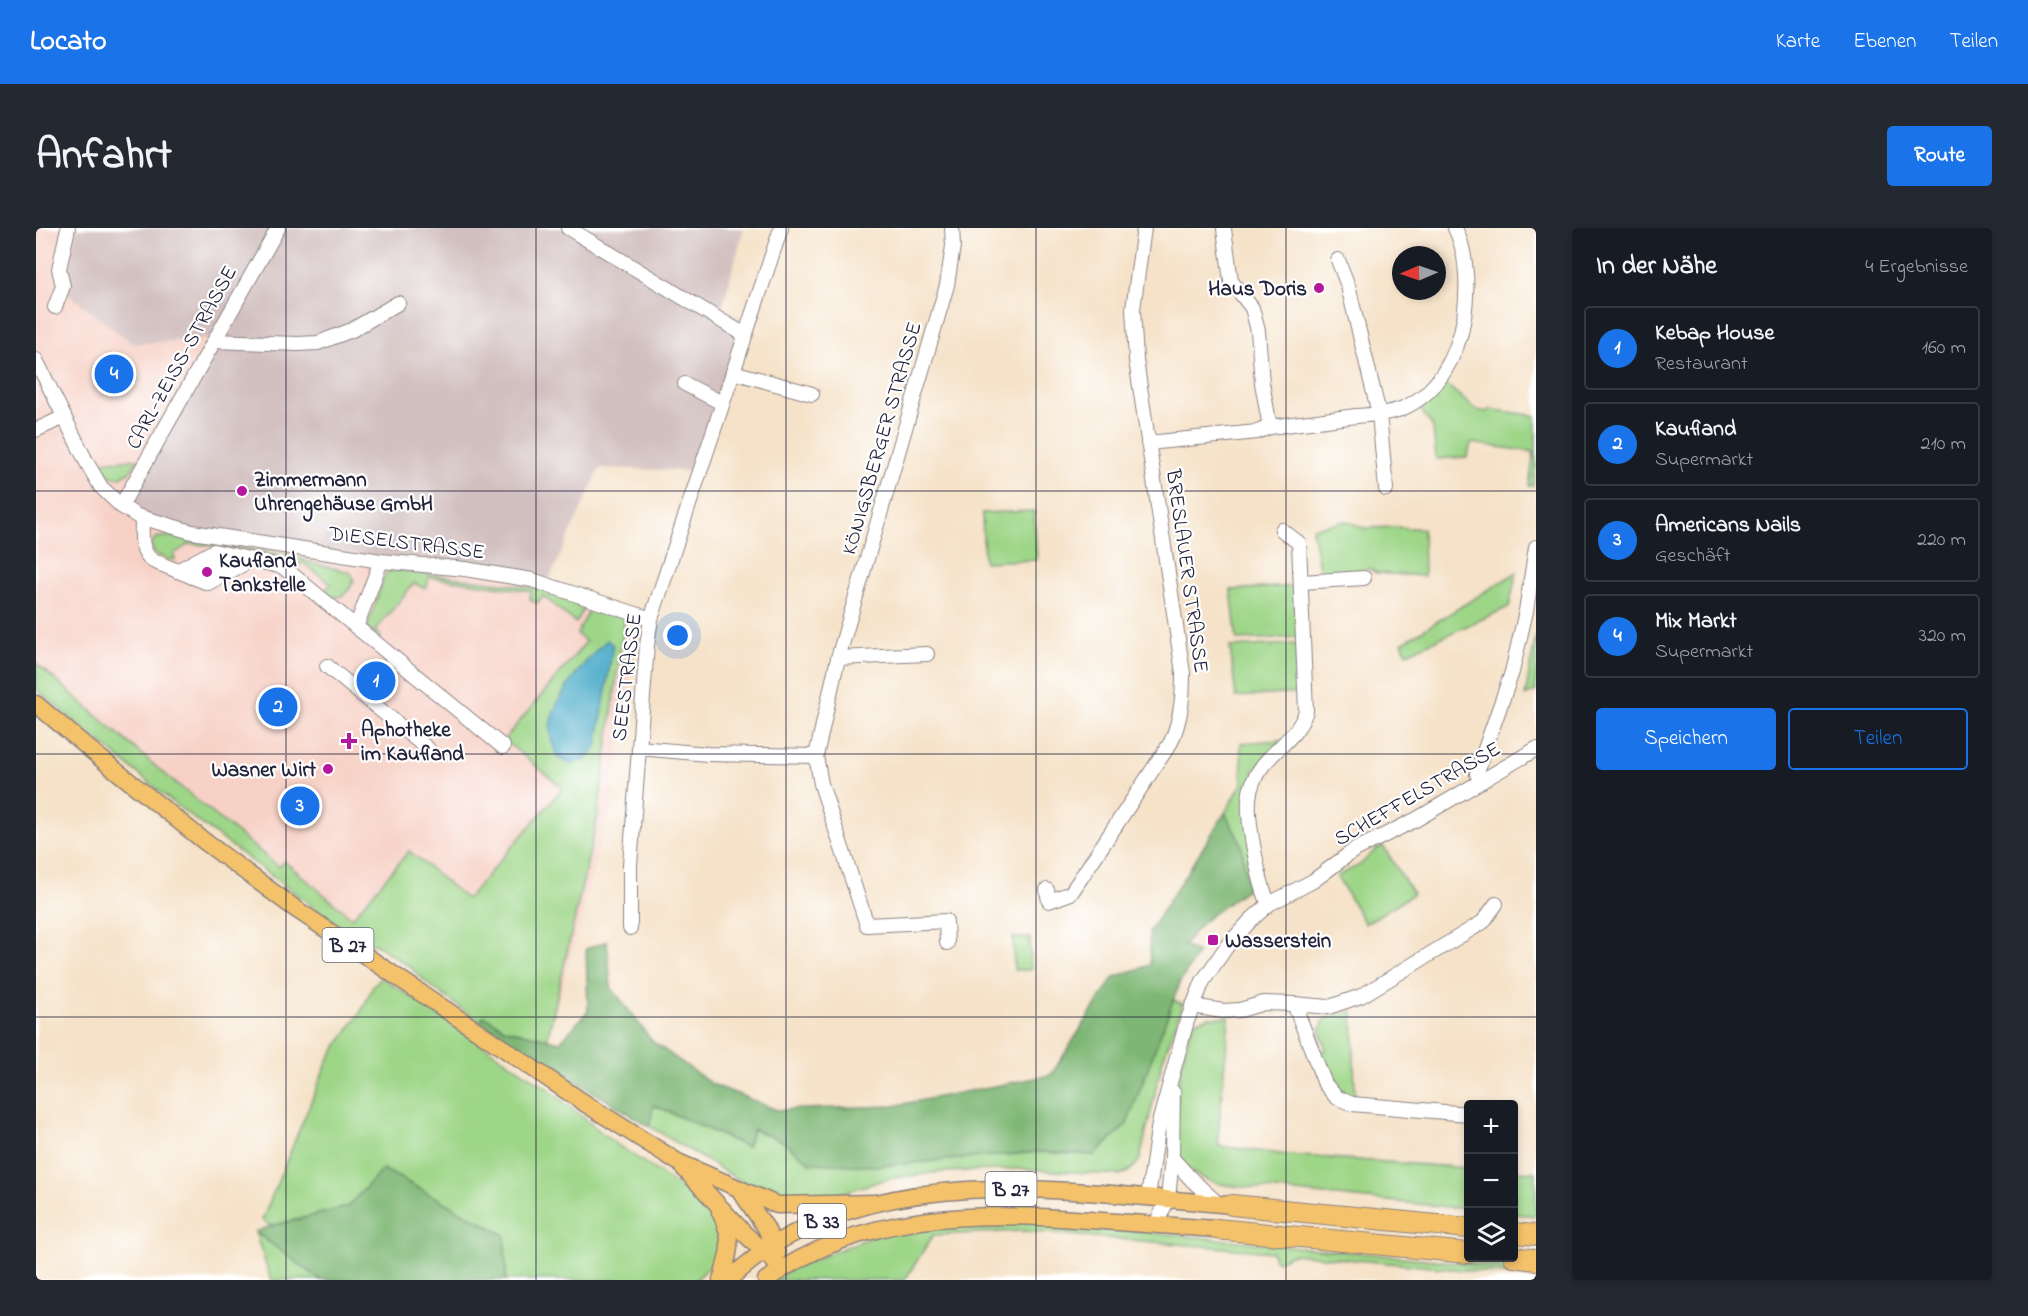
<!DOCTYPE html>
<html lang="de">
<meta charset="utf-8">
<style>
:root{--surface:#171b24;--page:#242831;--text:#f1f3f6;--muted:#9ea1a6;--line:#363941;--accent:#1a73e8}
body{margin:0;font-family:"Indie Flower",sans-serif;background:var(--page);color:var(--text)}
.controls{position:absolute;right:18px;bottom:18px;display:grid;overflow:hidden;border-radius:6px;box-shadow:0 3px 9px #0003}
.controls button{width:54px;height:54px;display:grid;place-items:center;padding:0;border:0;border-bottom:2px solid var(--line);background:var(--surface);color:var(--text);font:30px sans-serif}
.compass{position:absolute;left:1356px;top:18px;width:54px;height:54px;border-radius:50%;background:var(--surface);box-shadow:0 3px 9px #0003;rotate:268deg}
.you{position:absolute;left:642px;top:408px;width:21px;height:21px;margin:-15px;border:4px solid #fff;border-radius:50%;background:#1a73e8;box-shadow:0 0 0 9px #1a73e833}
.badge{display:grid;place-items:center;width:39px;height:39px;border-radius:50%;background:var(--accent);color:#fff;font-size:20px;font-weight:700}
.pin{position:absolute;translate:-50% -50%;border:3px solid #fff;box-shadow:0 2px 6px #0006}
.list{margin:0;padding:0;list-style:none}
h2{display:flex;justify-content:space-between;align-items:center;height:78px;margin:0;padding:0 24px;font-size:26px}
h2 small{font-size:20px;font-weight:400;color:var(--muted)}
.list li{display:grid;grid-template-columns:39px 1fr auto;gap:18px;align-items:center;box-sizing:border-box;height:84px;margin:0 12px 12px;padding:0 12px;border:2px solid var(--line);border-radius:6px}
.list b{display:block;font-size:22px;white-space:nowrap}
.list p{margin:0;font-size:20px;white-space:nowrap;color:var(--muted)}
.list em{font-size:20px;font-style:normal;color:var(--muted)}
.actions{display:flex;gap:12px;padding:18px 24px}
.actions a{flex:1;padding:14px 0;border:2px solid var(--accent);border-radius:6px;text-align:center;font-size:21px;color:var(--accent)}
.actions .main{background:var(--accent);color:#fff}
.icon{flex:none;width:33px;height:33px;fill:none;stroke:currentColor;stroke-width:2;stroke-linecap:round;stroke-linejoin:round}
.map{position:relative;flex:none;width:1500px;height:1052px;overflow:hidden;border-radius:6px}
header{display:flex;align-items:center;gap:36px;box-sizing:border-box;height:84px;padding:0 30px;background:var(--accent);color:#fff}
header strong{font-size:28px}
nav{display:flex;gap:33px;margin-inline-start:auto;font-size:21px}
.intro{display:flex;align-items:center;justify-content:space-between;box-sizing:border-box;height:144px;padding:0 36px}
h1{margin:0;font-size:42px}
.button{padding:15px 27px;border-radius:6px;background:var(--accent);color:#fff;font-size:21px;font-weight:700}
main{display:flex;gap:36px;padding:0 36px}
aside{flex:1;background:var(--surface);border-radius:6px;box-shadow:0 3px 9px #0003}
.map>svg:first-child{display:block}
</style>
<header>
<strong>Locato</strong>
<nav><a>Karte</a><a>Ebenen</a><a>Teilen</a></nav>
</header>
<div class="intro"><h1>Anfahrt</h1><a class="button">Route</a></div>
<main>
<div class="map">
<svg width="1500" height="1052" viewBox="0 0 1500 1052">
<rect width="100%" height="100%" fill="#fff"/>
<filter id="ink" filterUnits="userSpaceOnUse"><feTurbulence type="fractalNoise" baseFrequency=".0167" numOctaves="2"/><feDisplacementMap in="SourceGraphic" scale="12" xChannelSelector="R" yChannelSelector="G"/><feConvolveMatrix kernelMatrix="1 2 1 2 8 2 1 2 1" color-interpolation-filters="sRGB"/></filter>
<filter id="wash" filterUnits="userSpaceOnUse"><feTurbulence type="fractalNoise" baseFrequency=".008" numOctaves="4" result="noise"/><feDisplacementMap in="SourceGraphic" scale="24" xChannelSelector="R" yChannelSelector="G"/><feGaussianBlur stdDeviation="1.35" result="paint"/><feColorMatrix in="noise" values="0 0 0 0 0 0 0 0 0 0 0 0 0 0 0 0 0 1.4 0 .05"/><feComposite in="paint" operator="in"/></filter>
<g filter="url(#wash)">
<rect width="100%" height="100%" fill="#f5e2c8"/>
<!-- built -->
<polygon fill="#f7d1c6" points="0,0 40,0 31,64 173,110 492,350 604,388 574,579 509,823 328,706 306,694 0,442"/>
<!-- industrial -->
<polygon fill="#d2bfbf" points="40,0 708,0 686,80 708,93 655,243 564,240 512,354 130,298 85,275 173,110 97,116 30,64"/>
<!-- green -->
<g fill="#9ed688" stroke="#607c62" stroke-width="1.5">
<polygon points="1407,157 1411,157 1440,182 1452,184 1453,181 1500,188 1500,239 1497,258 1493,258 1498,224 1435,215 1431,229 1400,231 1397,199 1383,179"/>
<polygon points="102,231 95,243 83,250 72,247 63,234"/>
<polygon points="998,283 1001,332 948,334 946,285"/>
<polygon points="1310,293 1328,300 1362,299 1387,301 1388,348 1340,345 1334,341 1284,345 1276,300"/>
<path d="M133,308L254,327L279,336L314,344L318,351C314,365 302,376 288,364L295,356L266,334L261,340L243,328L170,317L153,316L138,326L139,332L129,331L118,325L115,317L119,310Z"/>
<polygon points="358,342 495,359 515,364 549,377 540,395 507,368 501,375 494,372 495,363 393,349 391,359 387,360 378,355 339,403 345,409 343,411 331,400 348,349 350,345"/>
<polygon points="1481,344 1473,379 1371,425 1366,415"/>
<polygon points="1259,358 1261,409 1201,412 1195,362"/>
<polygon points="555,378 589,389 562,587 511,813 505,820 480,803 470,801 448,788 444,794 392,756 373,738 342,718 318,708 299,695 140,577 0,461 0,435 125,543 243,639 248,633 316,690 373,623 431,671 527,560 468,512 550,414 541,406"/>
<polygon points="1500,407 1500,463 1489,468"/>
<polygon points="1260,416 1263,465 1200,469 1194,419"/>
<polygon points="1246,512 1218,542 1219,656 1215,667 1212,660 1205,615 1189,585 1206,556 1205,515"/>
<polygon points="1347,618 1377,666 1329,696 1301,648 1324,637 1338,623"/>
<polygon points="977,710 994,710 995,742 978,742"/>
<polygon points="345,749 511,860 576,913 637,954 671,979 683,995 689,1015 685,1033 678,1044 672,1040 660,1052 470,1052 469,1007 347,942 311,979 235,998 226,992 293,830 326,782 337,758"/>
<path d="M1137,772L1147,776L1126,834L1104,931C1098,940 1093,945 1083,947L985,941L904,944L851,951L792,969H741L716,960L613,898L617,877L711,919L716,901L746,913L775,935L843,938L1002,924L1059,927L1091,896Z"/>
<path d="M1317,783L1319,870C1294,863 1292,847 1284,825L1290,822L1284,803L1289,790Z"/>
<path d="M1173,789H1193L1182,908L1183,918L1252,927L1432,940V981L1190,957C1172,953 1157,949 1146,934C1130,911 1145,816 1159,793Z"/>
<polygon points="1478,943 1500,944 1500,988 1478,986"/>
<polygon points="1008,994 1500,1042 1500,1049 1257,1026 1242,1033 1238,1032 1236,1024 988,1003 897,1007 869,1052 739,1052 755,1041 840,1007 897,996"/>
<polygon points="219,1004 285,1052 235,1052"/>
</g>
<!-- forest -->
<g fill="#7eb774" stroke="#506c58" stroke-width="1.5">
<polygon points="1189,585 1205,615 1212,660 1168,693 1147,717 1162,725 1144,754 1091,896 1059,927 1002,924 843,938 775,935 746,913 717,901 711,919 618,877 613,898 444,794 448,788 470,801 524,814 552,783 550,721 571,713 575,759 616,813 676,856 741,882 857,878 1015,847 1078,749 1114,737 1113,704"/>
<polygon points="347,941 469,1007 470,1052 285,1052 219,1004 235,998 311,979"/>
</g>
<!-- water -->
<path fill="#48aac8" stroke="#356682" stroke-width="1.5" d="M571,412L577,417L561,519L549,532L533,535L522,530C517,518 512,506 515,493C520,467 552,429 571,412Z"/>
</g>
<g filter="url(#ink)">
<g fill="none" stroke-linecap="round" stroke-linejoin="round">
<!-- minor casing -->
<g stroke="#8c8282" stroke-width="16">
<g id="minor">
<polyline points="532,0 709,107"/>
<polyline points="1188,1 1195,53 1216,80 1222,103 1226,155 1234,199"/>
<polyline points="1302,32 1312,58 1343,186 1350,261"/>
<polyline points="19,79 27,58 23,41 32,0"/>
<polyline points="178,113 262,116 282,115 316,102 362,75"/>
<polyline points="0,132 51,235 65,259 85,278 101,288 156,304 345,333 429,341 496,352 615,391"/>
<polyline points="697,144 776,166"/>
<polyline points="649,156 686,175"/>
<polyline points="0,202 28,189"/>
<path d="M1112,215L1221,204L1234,199C1262,195 1291,192 1320,188C1335,187 1351,186 1365,181C1402,166 1422,127 1428,90C1432,62 1432,26 1419,0"/>
<polyline points="85,278 242,0"/>
<path d="M106,290C106,306 103,323 117,333L172,355L215,332"/>
<polyline points="141,343 178,323 247,339 467,519"/>
<polyline points="156,349 196,327"/>
<polyline points="1266,354 1328,350"/>
<polyline points="320,399 345,333"/>
<polyline points="802,430 891,426"/>
<polyline points="291,438 392,521"/>
<polyline points="603,520 672,526 780,528"/>
<polyline points="1446,553 1441,546 1442,541 1476,444 1490,383 1500,319"/>
<path d="M1011,662L1013,673L1035,665L1135,514C1145,491 1147,470 1147,445L1100,132L1097,81L1108,0"/>
<path d="M1233,676C1223,656 1211,594 1213,571C1214,559 1220,546 1227,537C1242,519 1263,506 1270,483L1263,315L1246,302"/>
<polyline points="594,700 594,637 611,417 615,391 745,0"/>
<polyline points="911,715 910,693 831,697 785,556 780,528 802,430 911,57 917,18 916,0"/>
<polyline points="1258,776 1293,779 1325,768 1447,694 1460,676"/>
<polyline points="1156,778 1187,783 1204,782 1228,775 1258,776 1289,856 1300,869 1316,876 1432,886"/>
<polyline points="1136,930 1156,952 1181,975"/>
<polyline points="1112,969 1123,895 1151,793 1167,753 1191,718 1215,692 1233,676 1277,653 1317,623 1381,591 1500,521"/>
<polyline points="1120,996 1132,971 1136,930 1137,864"/>
</g>
</g>
<!-- major casing -->
<g stroke="#8c8282" stroke-width="19">
<g id="major">
<polyline points="0,476 63,529 168,613 257,679 550,876 642,934 741,977 838,975"/>
<polyline points="646,938 708,1005 746,1041"/>
<polyline points="703,961 730,1000 741,1026"/>
<path d="M684,984C698,1012 694,1023 685,1052"/>
<path d="M692,1052C710,1037 727,1022 747,1011C883,935 1048,965 1196,977"/>
<path d="M730,1052C826,983 940,984 1053,992C1095,995 1138,998 1180,1001"/>
</g>
</g>
<!-- highway casing -->
<g stroke="#8c8282" stroke-width="22">
<g id="highway">
<polyline points="1196,977 1432,1000"/>
<polyline points="1180,1001 1432,1025"/>
<polyline points="1478,1005 1500,1007"/>
<polyline points="1478,1029 1500,1032"/>
</g>
</g>
<!-- minor -->
<use href="#minor" stroke="#fff" stroke-width="14"/>
<!-- major -->
<use href="#major" stroke="#f4c26a" stroke-width="16"/>
<!-- highway -->
<use href="#highway" stroke="#f4c26a" stroke-width="20"/>
</g>
</g>
<!-- grid -->
<path fill="none" stroke="#22223b" stroke-width="1.5" stroke-opacity="0.55" d="M250,0V1052M500,0V1052M750,0V1052M1000,0V1052M1250,0V1052M0,263H1500M0,526H1500M0,789H1500"/>
<!-- markers -->
<g fill="#b5179e" stroke="#fff" stroke-width="2">
<circle cx="1283" cy="60" r="6"/>
<circle cx="206" cy="263" r="6"/>
<circle cx="171" cy="344" r="6"/>
<path d="M310 504h6v6h6v6h-6v6h-6v-6h-6v-6h6z"/>
<circle cx="292" cy="541" r="6"/>
<rect x="1171" y="706" width="12" height="12" rx="3"/>
</g>
<g text-anchor="middle" stroke-width="4.5" stroke-linejoin="round" paint-order="stroke">
<!-- shield labels -->
<g fill="#fff" stroke="#646476" stroke-width="1.5">
<rect x="286.5" y="700" width="51" height="34" rx="4.5"/>
<rect x="949.5" y="944" width="51" height="34" rx="4.5"/>
<rect x="762" y="976" width="48" height="34" rx="4.5"/>
</g>
<g font-size="20" font-weight="bold" fill="#22223b">
<text x="312" y="724">B 27</text>
<text x="975" y="968">B 27</text>
<text x="786" y="1000">B 33</text>
</g>
<!-- poi labels -->
<g font-size="21" font-weight="bold" fill="#22223b" stroke="#fff" text-anchor="start">
<text x="1271" y="67" text-anchor="end">Haus Doris</text>
<text x="218" y="258">Zimmermann<tspan x="218" dy="24">Uhrengehäuse GmbH</tspan></text>
<text x="183" y="339">Kaufland<tspan x="183" dy="24">Tankstelle</tspan></text>
<text x="325" y="508">Aphotheke<tspan x="325" dy="24">im Kaufland</tspan></text>
<text x="280" y="548" text-anchor="end">Wasner Wirt</text>
<text x="1189" y="719">Wasserstein</text>
</g>
<!-- street labels -->
<g font-size="21" fill="#22223b" stroke="#fff">
<text transform="translate(145 129) rotate(-61)" y="7">CARL-ZEISS-STRASSE</text>
<text transform="translate(845 210) rotate(-74)" y="7">KÖNIGSBERGER STRASSE</text>
<text transform="translate(371 314) rotate(7)" y="7">DIESELSTRASSE</text>
<text transform="translate(1152 343) rotate(82)" y="7">BRESLAUER STRASSE</text>
<text transform="translate(590 449) rotate(-83)" y="7">SEESTRASSE</text>
<text transform="translate(1381 565) rotate(-30)" y="7">SCHEFFELSTRASSE</text>
</g>
</g>
</svg>
<div class="controls">
<button>+</button>
<button>−</button>
<button><svg class="icon" aria-label="layers" viewBox="0 0 24 24"><path d="M12 4l9 5-9 5-9-5zM3 14l9 5 9-5"/></svg></button>
</div>
<svg class="compass" viewBox="-18 -18 36 36"><path d="M0-13l5 13h-10z" fill="#e53935"/><path d="M0 13l5-13h-10z" fill="#9ea1a6"/></svg>
<div class="you"></div>
<div class="pin badge" style="left:340px;top:453px">1</div>
<div class="pin badge" style="left:242px;top:479px">2</div>
<div class="pin badge" style="left:264px;top:578px">3</div>
<div class="pin badge" style="left:78px;top:146px">4</div>
</div>
<aside>
<h2>In der Nähe<small>4 Ergebnisse</small></h2>
<ul class="list">
<li><span class="badge">1</span><div><b>Kebap House</b><p>Restaurant</p></div><em>160 m</em></li>
<li><span class="badge">2</span><div><b>Kaufland</b><p>Supermarkt</p></div><em>210 m</em></li>
<li><span class="badge">3</span><div><b>Americans Nails</b><p>Geschäft</p></div><em>220 m</em></li>
<li><span class="badge">4</span><div><b>Mix Markt</b><p>Supermarkt</p></div><em>320 m</em></li>
</ul>
<div class="actions"><a class="main">Speichern</a><a>Teilen</a></div>
</aside>
</main>
